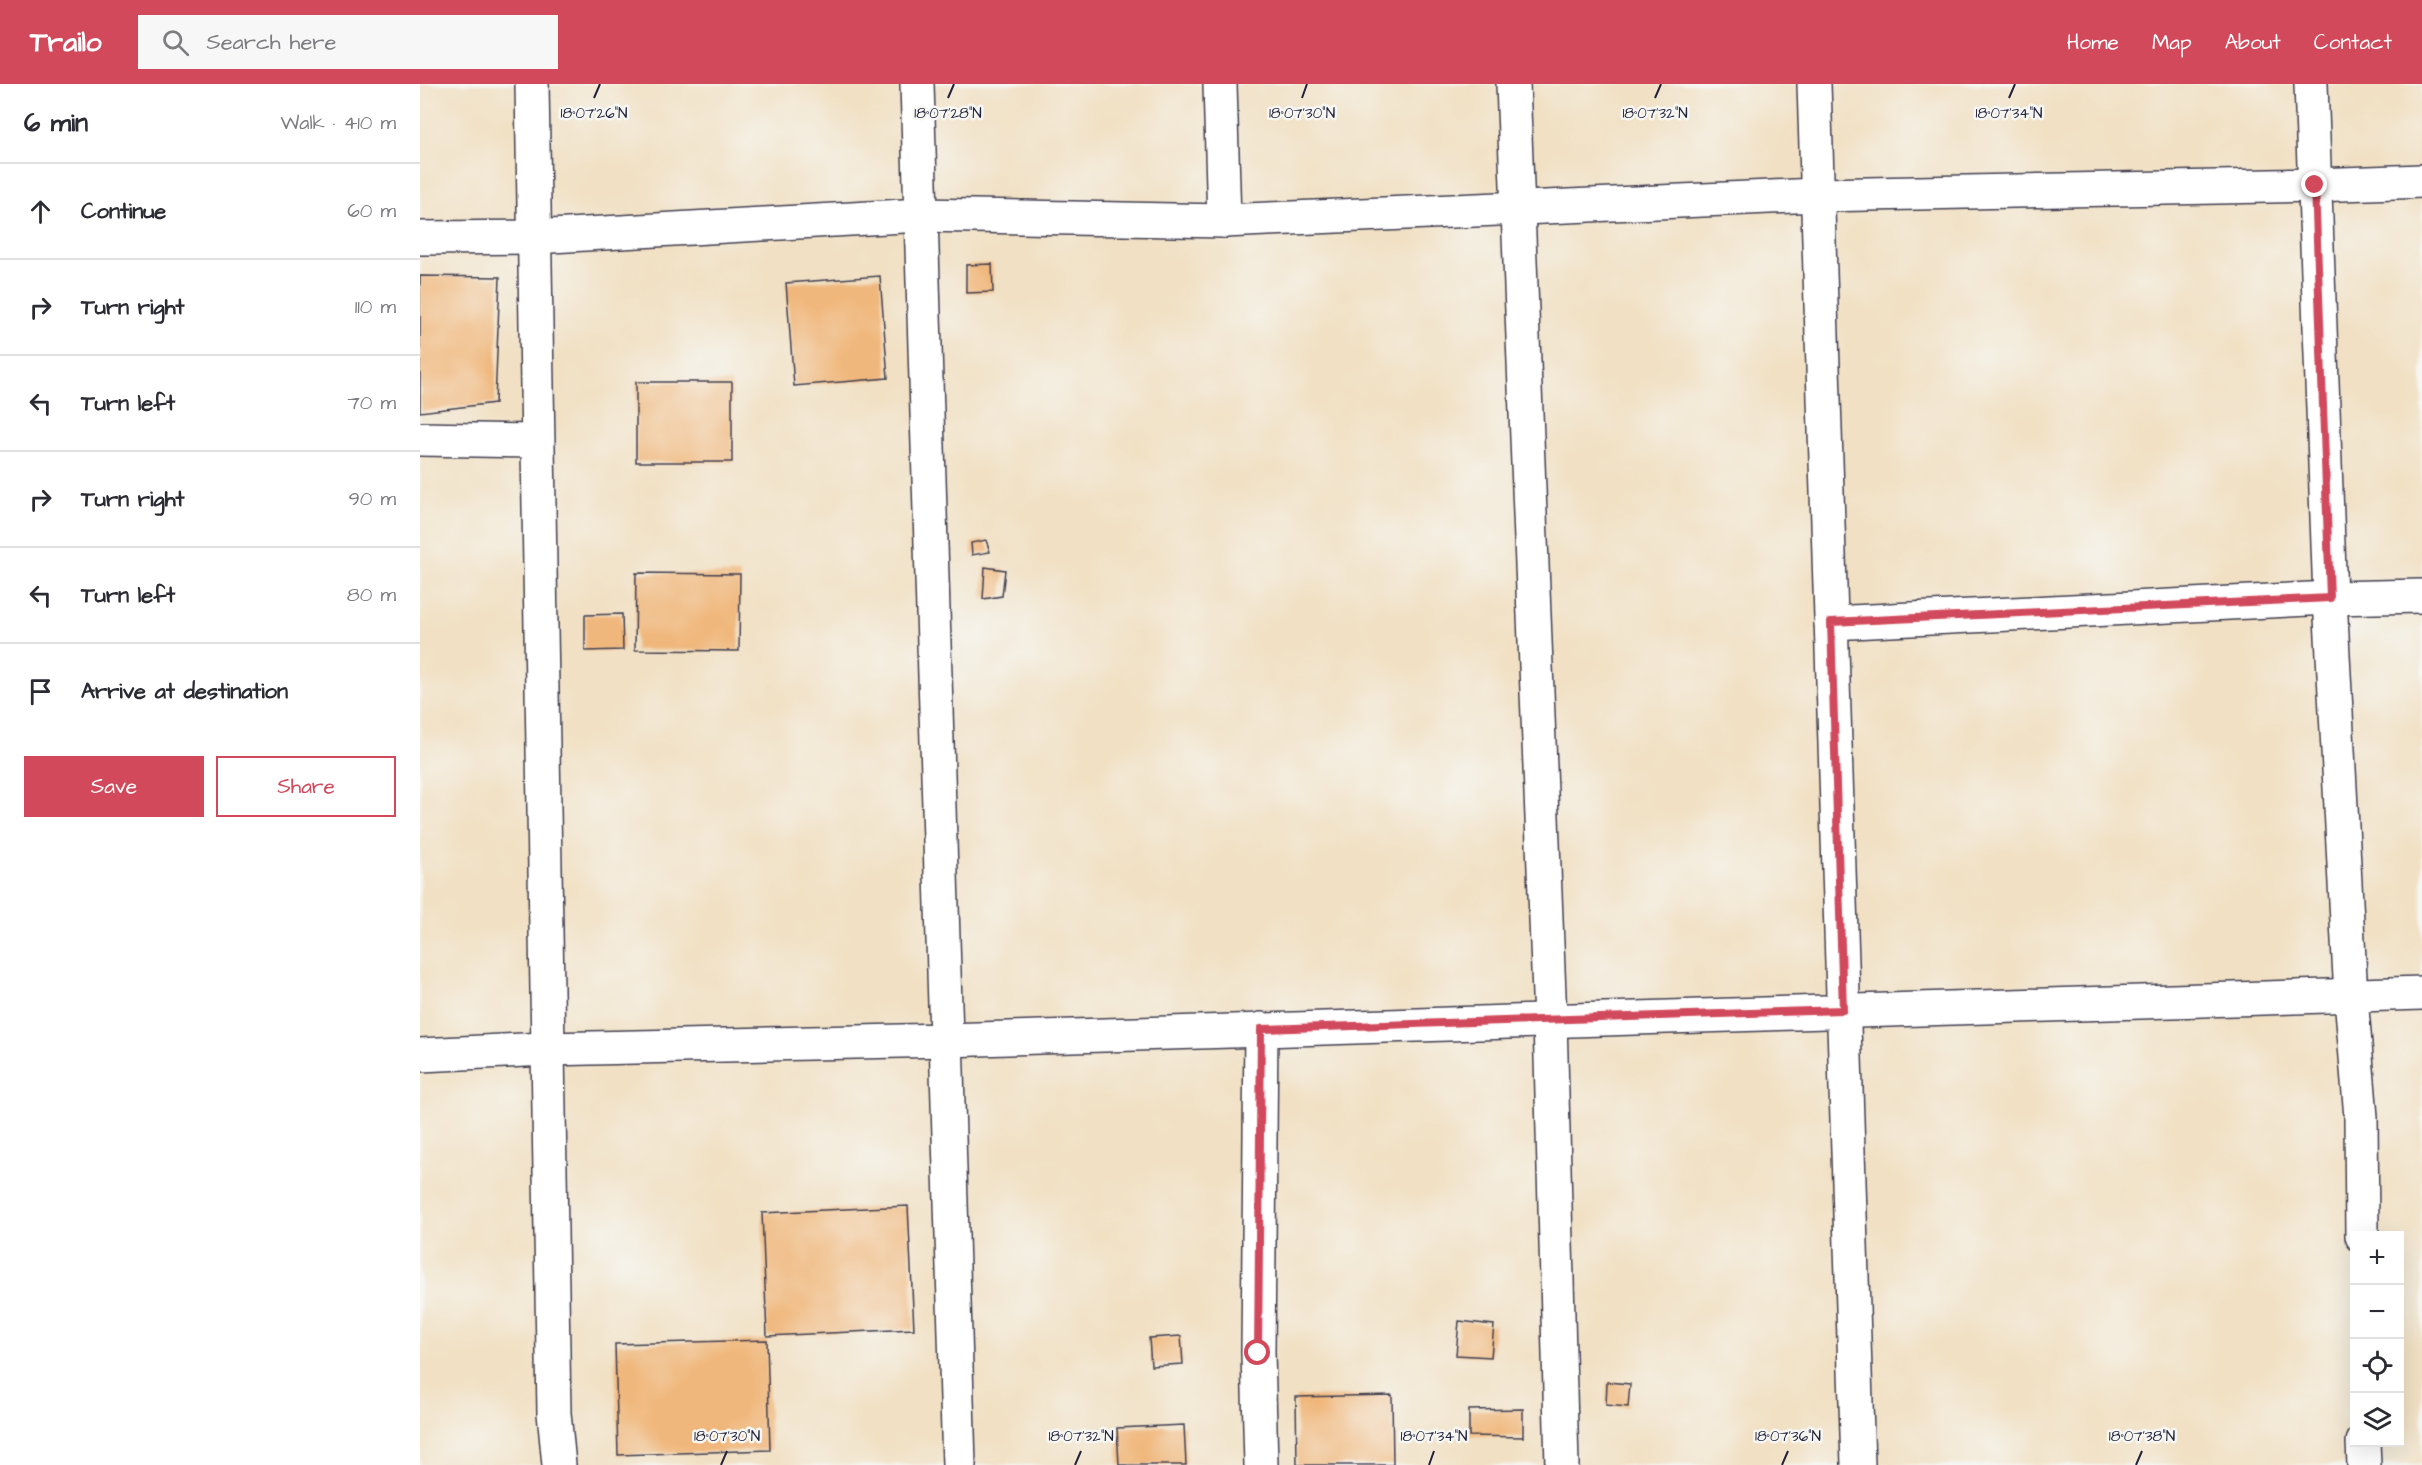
<!DOCTYPE html>
<meta charset="utf-8">
<style>
:root{--surface:#fff;--page:#f7f7f7;--text:#2b2b33;--muted:#7c7c81;--line:#e1e1e2;--accent:#d1495b}
body{margin:0;font-family:"Architects Daughter",sans-serif;background:var(--page);color:var(--text)}
.controls{position:absolute;right:18px;bottom:18px;display:grid;overflow:hidden;border-radius:0px;box-shadow:0 6px 24px #0002}
.controls button{width:54px;height:54px;display:grid;place-items:center;padding:0;border:0;border-bottom:2px solid var(--line);background:var(--surface);color:var(--text);font:30px sans-serif}
.stop{position:absolute;width:18px;height:18px;margin:-14px;border:4px solid #d1495b;border-radius:50%;background:#fff}
.stop.end{background:#d1495b;border-color:#fff;box-shadow:0 2px 6px #0008}
.list{margin:0;padding:0;list-style:none}
h2{display:flex;justify-content:space-between;align-items:center;height:78px;margin:0;padding:0 24px;font-size:26px}
h2 small{font-size:20px;font-weight:400;color:var(--muted)}
.list li{display:grid;grid-template-columns:39px 1fr auto;gap:18px;align-items:center;box-sizing:border-box;height:96px;padding:0 24px;border-top:2px solid var(--line)}
.list b{display:block;font-size:22px;white-space:nowrap}
.list em{font-size:20px;font-style:normal;color:var(--muted)}
.actions{display:flex;gap:12px;padding:18px 24px}
.actions a{flex:1;padding:14px 0;border:2px solid var(--accent);border-radius:0px;text-align:center;font-size:21px;color:var(--accent)}
.actions .main{background:var(--accent);color:#fff}
.icon{flex:none;width:33px;height:33px;fill:none;stroke:currentColor;stroke-width:2;stroke-linecap:round;stroke-linejoin:round}
.map{position:relative;flex:none;width:2002px;height:1381px;overflow:hidden}
header{display:flex;align-items:center;gap:36px;box-sizing:border-box;height:84px;padding:0 30px;background:var(--accent);color:#fff}
header strong{font-size:28px}
nav{display:flex;gap:33px;margin-inline-start:auto;font-size:21px}
.search{width:420px;height:54px;background:var(--page);display:flex;align-items:center;gap:15px;box-sizing:border-box;padding:0 21px;border-radius:0px;color:var(--muted);font-size:22px}
main{display:flex}
aside{flex:1;background:var(--surface)}
.map>svg:first-child{display:block}
</style>
<header>
<strong>Trailo</strong>
<div class="search"><svg class="icon" aria-label="search" viewBox="0 0 24 24"><circle cx="10" cy="10" r="6"/><path d="M15 15l6 6"/></svg>Search here</div>
<nav><a>Home</a><a>Map</a><a>About</a><a>Contact</a></nav>
</header>
<main>
<aside>
<h2>6 min<small>Walk · 410 m</small></h2>
<ul class="list">
<li><svg class="icon" aria-label="ahead" viewBox="0 0 24 24"><path d="M12 20V5M6 11l6-6 6 6"/></svg><div><b>Continue</b></div><em>60 m</em></li>
<li><svg class="icon" aria-label="right" viewBox="0 0 24 24"><path d="M7 20v-9h11M14 6l5 5-5 5"/></svg><div><b>Turn right</b></div><em>110 m</em></li>
<li><svg class="icon" aria-label="left" viewBox="0 0 24 24"><path d="M17 20v-9H6M10 6l-5 5 5 5"/></svg><div><b>Turn left</b></div><em>70 m</em></li>
<li><svg class="icon" aria-label="right" viewBox="0 0 24 24"><path d="M7 20v-9h11M14 6l5 5-5 5"/></svg><div><b>Turn right</b></div><em>90 m</em></li>
<li><svg class="icon" aria-label="left" viewBox="0 0 24 24"><path d="M17 20v-9H6M10 6l-5 5 5 5"/></svg><div><b>Turn left</b></div><em>80 m</em></li>
<li><svg class="icon" aria-label="arrive" viewBox="0 0 24 24"><path d="M6 21V4h12l-3 4 3 4H6"/></svg><div><b>Arrive at destination</b></div></li>
</ul>
<div class="actions"><a class="main">Save</a><a>Share</a></div>
</aside>
<div class="map">
<svg width="2002" height="1381" viewBox="0 0 2002 1381">
<rect width="100%" height="100%" fill="#f6f6f2"/>
<filter id="ink" filterUnits="userSpaceOnUse"><feTurbulence type="fractalNoise" baseFrequency=".0167" numOctaves="2"/><feDisplacementMap in="SourceGraphic" scale="12" xChannelSelector="R" yChannelSelector="G"/><feConvolveMatrix kernelMatrix="1 2 1 2 8 2 1 2 1" color-interpolation-filters="sRGB"/></filter>
<filter id="wash" filterUnits="userSpaceOnUse"><feTurbulence type="fractalNoise" baseFrequency=".008" numOctaves="4" result="noise"/><feDisplacementMap in="SourceGraphic" scale="24" xChannelSelector="R" yChannelSelector="G"/><feGaussianBlur stdDeviation="1.35" result="paint"/><feColorMatrix in="noise" values="0 0 0 0 0 0 0 0 0 0 0 0 0 0 0 0 0 1.4 0 .05"/><feComposite in="paint" operator="in"/></filter>
<g filter="url(#wash)">
<rect width="100%" height="100%" fill="#f1e0c3"/>
<g id="blocks">
<!-- building -->
<g fill="#f0b77c">
<polygon points="572,180 573,208 546,209 546,181"/>
<polygon points="0,192 80,193 75,319 0,328"/>
<polygon points="460,192 468,294 374,302 366,199"/>
<rect x="216" y="298" width="96" height="80"/>
<polygon points="566,456 570,468 552,471 551,459"/>
<polygon points="565,483 585,486 582,512 563,515"/>
<polygon points="216,489 320,490 319,567 215,566"/>
<polygon points="202,530 203,566 165,567 165,531"/>
<polygon points="488,1122 494,1245 347,1252 342,1129"/>
<polygon points="1039,1237 1074,1241 1071,1273 1036,1271"/>
<polygon points="761,1252 763,1280 731,1282 729,1254"/>
<polygon points="347,1256 350,1366 198,1371 195,1260"/>
<polygon points="1187,1298 1210,1300 1208,1323 1186,1321"/>
<polygon points="972,1311 973,1381 877,1381 876,1313"/>
<polygon points="1103,1325 1103,1353 1049,1352 1049,1326"/>
<polygon points="764,1341 766,1381 699,1381 697,1344"/>
</g>
</g>
</g>
<g filter="url(#ink)">
<use href="#blocks" fill-opacity="0" stroke="#413e4f" stroke-width="1.5"/>
<g fill="none" stroke-linecap="round" stroke-linejoin="round">
<!-- minor casing -->
<g stroke="#413e4f" stroke-width="36">
<g id="minor">
<polyline points="112,0 134,1329 139,1381"/>
<polyline points="497,0 539,1381"/>
<polyline points="800,0 804,137"/>
<polyline points="1093,0 1130,936 1142,1381"/>
<polyline points="1394,0 1438,1381"/>
<polyline points="1891,0 1910,514 1931,913 1941,1033 1942,1152"/>
<polyline points="0,154 113,153 501,131 804,137 1398,111 1895,101 2002,97"/>
<polyline points="0,355 116,357"/>
<polyline points="1411,539 1910,514 2002,512"/>
<polyline points="0,971 126,965 526,956 2002,909"/>
<polyline points="1943,1358 1944,1381"/>
<polyline points="841,1381 838,1269 841,945"/>
</g>
</g>
<!-- minor -->
<use href="#minor" stroke="#fff" stroke-width="33"/>
</g>
</g>
<g fill="none" stroke-linecap="round" stroke-linejoin="round" filter="url(#ink)">
<!-- route -->
<polyline stroke="#d1495b" stroke-width="8" points="838,1269 841,945 1423,926 1411,538 1910,514 1895,101"/>
</g>
<!-- ticks -->
<path fill="none" stroke="#22223b" stroke-width="2" d="M174,14L180,0M528,14L534,0M882,14L887,0M1235,14L1241,0M1589,14L1595,0M301,1381L307,1367M655,1381L661,1367M1009,1381L1014,1367M1362,1381L1368,1367M1716,1381L1722,1367"/>
<g font-size="15" text-anchor="middle" fill="#22223b" stroke="#f6f6f2" stroke-width="5" stroke-linejoin="round" paint-order="stroke">
<text x="174" y="34">18°07'26"N</text>
<text x="528" y="34">18°07'28"N</text>
<text x="882" y="34">18°07'30"N</text>
<text x="1235" y="34">18°07'32"N</text>
<text x="1589" y="34">18°07'34"N</text>
<text x="307" y="1357">18°07'30"N</text>
<text x="661" y="1357">18°07'32"N</text>
<text x="1014" y="1357">18°07'34"N</text>
<text x="1368" y="1357">18°07'36"N</text>
<text x="1722" y="1357">18°07'38"N</text>
</g>
</svg>
<div class="controls">
<button>+</button>
<button>−</button>
<button><svg class="icon" aria-label="locate" viewBox="0 0 24 24"><circle cx="12" cy="12" r="6"/><path d="M12 2v4M12 18v4M2 12h4M18 12h4"/></svg></button>
<button><svg class="icon" aria-label="layers" viewBox="0 0 24 24"><path d="M12 4l9 5-9 5-9-5zM3 14l9 5 9-5"/></svg></button>
</div>
<div class="stop" style="left:838px;top:1269px"></div>
<div class="stop end" style="left:1895px;top:101px"></div>
</div>
</main>
